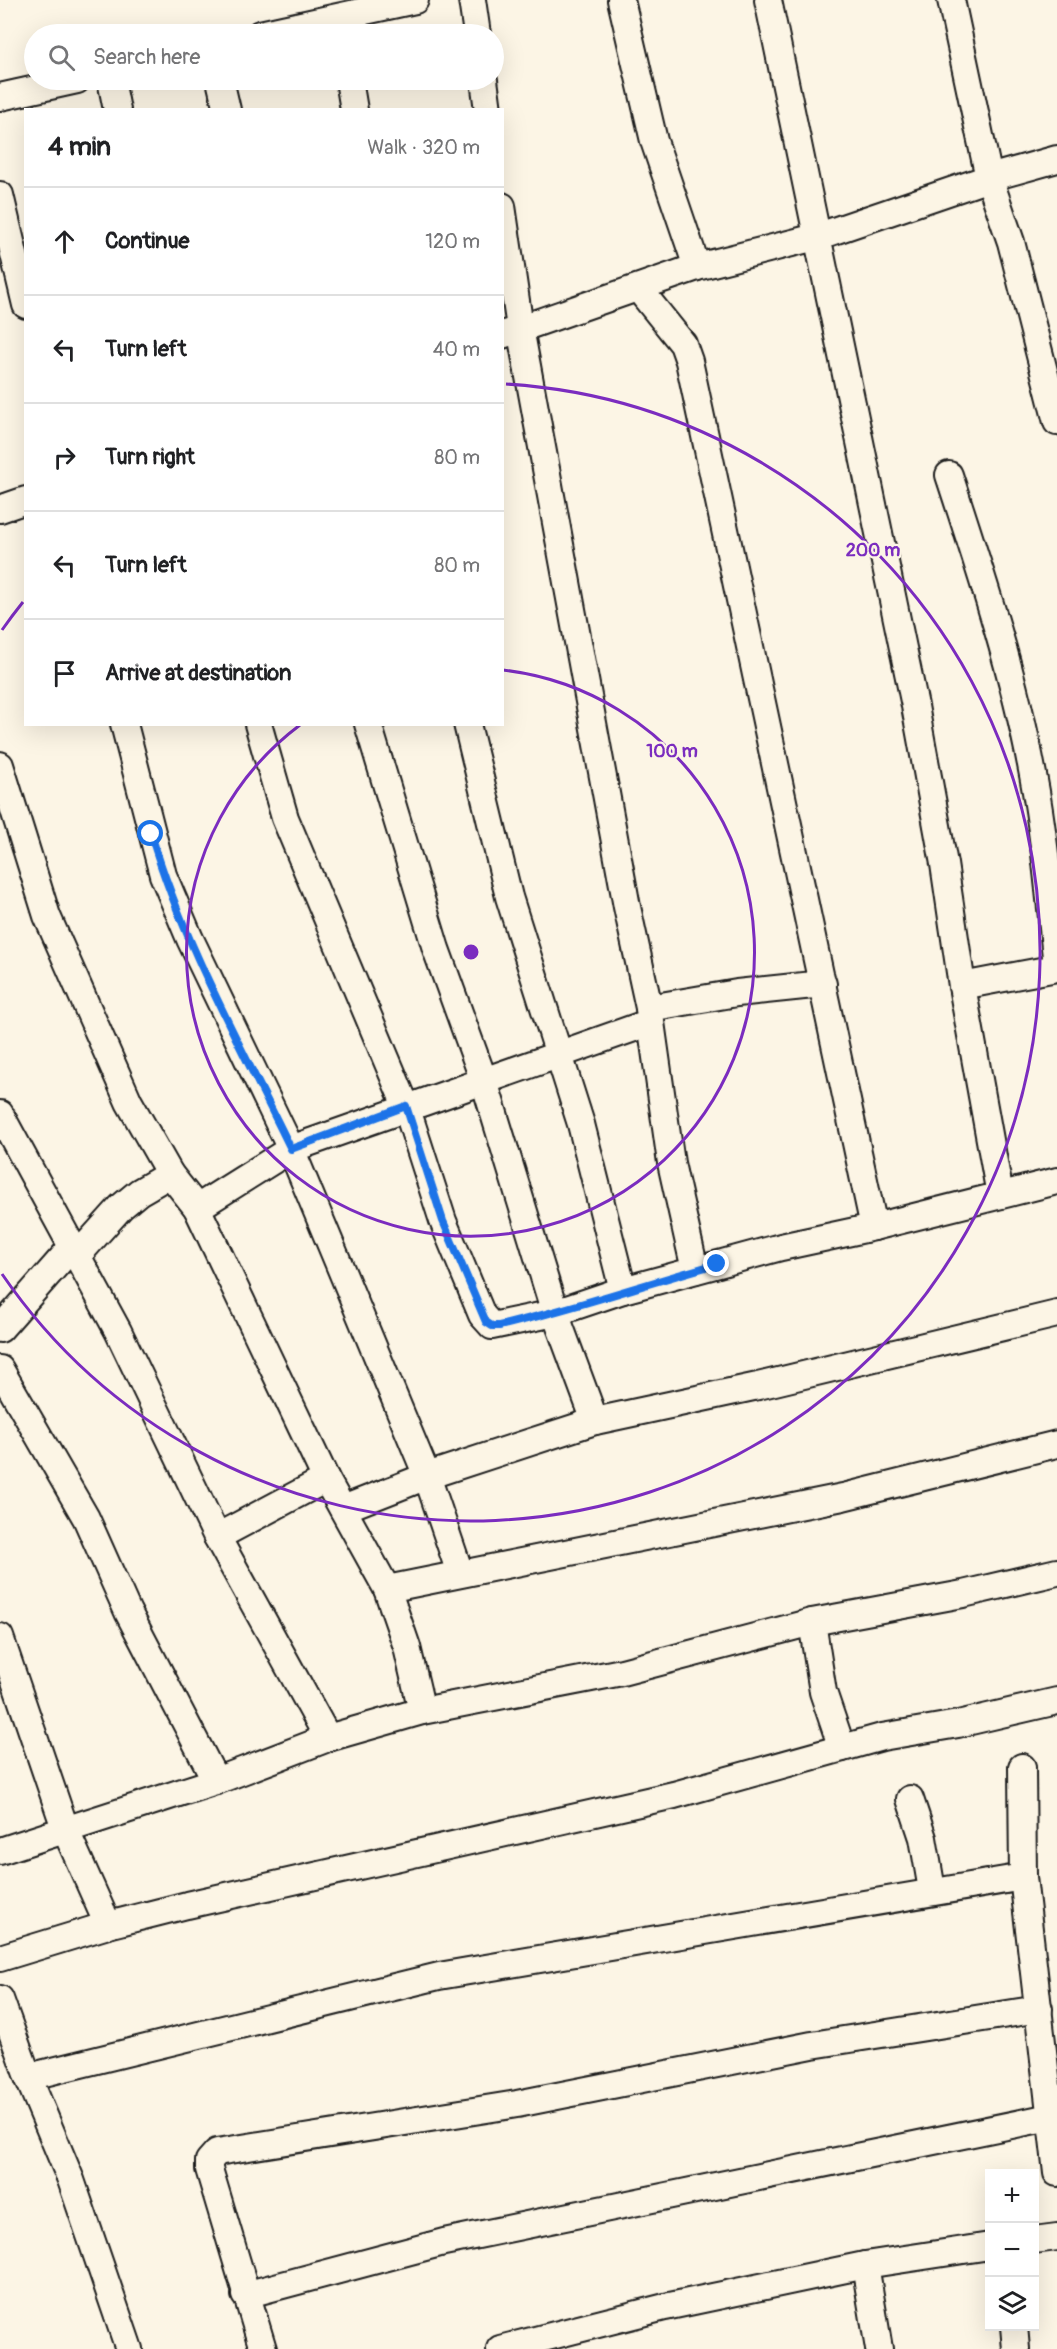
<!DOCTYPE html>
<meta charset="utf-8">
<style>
:root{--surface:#fff;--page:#f2f2f2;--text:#202124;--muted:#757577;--line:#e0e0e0}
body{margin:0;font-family:Pangolin,sans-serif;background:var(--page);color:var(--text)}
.controls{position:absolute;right:18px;bottom:18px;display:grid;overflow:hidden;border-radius:0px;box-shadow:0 6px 24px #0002}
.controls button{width:54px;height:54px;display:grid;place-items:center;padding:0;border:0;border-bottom:2px solid var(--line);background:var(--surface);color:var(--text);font:30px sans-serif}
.stop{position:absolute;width:18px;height:18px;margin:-14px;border:4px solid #1a73e8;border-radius:50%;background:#fff}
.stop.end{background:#1a73e8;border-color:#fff;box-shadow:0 2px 6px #0008}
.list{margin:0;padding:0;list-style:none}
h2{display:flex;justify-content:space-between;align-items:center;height:78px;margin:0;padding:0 24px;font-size:26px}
h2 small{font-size:20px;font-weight:400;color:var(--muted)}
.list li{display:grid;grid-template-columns:39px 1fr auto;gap:18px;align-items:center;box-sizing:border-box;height:108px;padding:0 24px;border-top:2px solid var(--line)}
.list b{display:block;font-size:22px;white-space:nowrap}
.list em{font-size:20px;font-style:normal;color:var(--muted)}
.icon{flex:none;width:33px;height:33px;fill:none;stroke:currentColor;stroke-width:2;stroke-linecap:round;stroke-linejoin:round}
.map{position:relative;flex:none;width:1057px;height:2349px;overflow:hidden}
.search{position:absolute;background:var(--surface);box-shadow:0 6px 24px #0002;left:24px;top:24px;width:480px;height:66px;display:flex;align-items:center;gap:15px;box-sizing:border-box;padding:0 21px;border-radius:33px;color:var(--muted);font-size:22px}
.panel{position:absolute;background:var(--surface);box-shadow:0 6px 24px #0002;left:24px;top:108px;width:480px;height:618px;border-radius:0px}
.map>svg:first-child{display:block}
</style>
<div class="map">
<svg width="1057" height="2349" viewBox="0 0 1057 2349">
<rect width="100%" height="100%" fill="#fcf5e5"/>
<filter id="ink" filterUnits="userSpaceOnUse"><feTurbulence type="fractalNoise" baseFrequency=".0167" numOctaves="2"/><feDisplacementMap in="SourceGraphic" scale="12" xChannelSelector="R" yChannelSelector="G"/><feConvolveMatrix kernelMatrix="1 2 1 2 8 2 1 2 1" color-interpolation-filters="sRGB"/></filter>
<g filter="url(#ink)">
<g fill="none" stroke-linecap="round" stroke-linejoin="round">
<!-- minor casing -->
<g stroke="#1c1c1c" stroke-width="30">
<g id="minor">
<polyline points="472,0 477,34"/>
<polyline points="621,0 654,141 697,267"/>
<polyline points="768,0 915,706 944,864 962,986 1000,1195"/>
<polyline points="951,0 989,178 1011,242 1057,422"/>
<polyline points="260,34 415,0"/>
<polyline points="111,80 117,110"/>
<polyline points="220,80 227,110"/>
<polyline points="349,80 354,110"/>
<polyline points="484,80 488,110"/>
<polyline points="0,97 77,80"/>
<polyline points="0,195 26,305"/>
<polyline points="502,206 520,328 627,907 649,1008 671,1163 695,1270"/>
<polyline points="638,288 683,344 689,361 874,1227"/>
<polyline points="502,335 697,267 816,237 989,178 1057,159"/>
<path d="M949,475C981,573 1014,673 1033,775C1045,838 1050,902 1057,966"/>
<polyline points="0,509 26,500"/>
<polyline points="124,724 163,875 190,939 291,1149 427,1476 460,1573"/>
<polyline points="258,724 285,818 406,1106 443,1221 482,1315 492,1326 555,1313 623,1290 781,1247 874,1227 1057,1181"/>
<polyline points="368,724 436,949 484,1081 555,1313 595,1421"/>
<polyline points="467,724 509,897 581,1124 623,1290"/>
<polyline points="0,765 47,916 129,1102 170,1174 197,1208 326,1479 387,1589 407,1647 422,1711"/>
<polyline points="962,986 1057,968"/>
<polyline points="649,1008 737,993 823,984"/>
<polyline points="0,1114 118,1331 217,1537 328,1738"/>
<polyline points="197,1208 291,1149 651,1022"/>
<polyline points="77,1256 121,1207 139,1192 170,1174"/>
<polyline points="0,1329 72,1247"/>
<polyline points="0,1369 86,1518 128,1612 216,1781"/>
<polyline points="343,1509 427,1476 595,1421 758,1386 1057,1314"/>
<polyline points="217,1537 326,1479"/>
<polyline points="387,1589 843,1497 1057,1444"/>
<polyline points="812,1622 823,1692 842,1748"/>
<polyline points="0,1637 66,1831 108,1925"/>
<polyline points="1022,1767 1023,1877 1057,2173"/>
<polyline points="910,1799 923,1838 932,1890"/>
<polyline points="0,1851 216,1781 328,1738 422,1711 622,1672 812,1622 963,1594 1057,1572"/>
<polyline points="0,1958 108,1925 187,1905 674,1795 882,1737 958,1724 1057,1701"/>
<polyline points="0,1999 28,2077 71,2180 129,2349"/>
<polyline points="28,2077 439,1976 1023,1877"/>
<polyline points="1034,2240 1057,2237"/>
<polyline points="865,2265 879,2349"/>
<polyline points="245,2295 444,2242 1050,2117"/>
<polyline points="1014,2326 1016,2349"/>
<polyline points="263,2349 209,2169 209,2161 217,2152 517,2104 812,2045 1039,2009"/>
<polyline points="500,2349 665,2307 865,2265 990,2246"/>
</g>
</g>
<!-- minor -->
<use href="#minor" stroke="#fcf5e5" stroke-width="26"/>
</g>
</g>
<g fill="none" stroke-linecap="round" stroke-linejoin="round" filter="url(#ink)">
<!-- route -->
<path stroke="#1a73e8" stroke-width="8" d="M151,834C183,943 241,1046 291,1149L406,1106L443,1221L486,1322L492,1326H499C573,1309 644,1284 717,1264"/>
</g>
<!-- distance rings -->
<g fill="none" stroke="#7b2cbf" stroke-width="3">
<path d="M503 670A284 284 0 1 1 300 725"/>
<path d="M2 630A569 569 0 0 1 23 602M506 384A569 569 0 1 1 2 1274"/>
</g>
<circle cx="471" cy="952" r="9" fill="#7b2cbf" stroke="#fcf5e5" stroke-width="3"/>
<g font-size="18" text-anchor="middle" font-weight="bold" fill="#7b2cbf" stroke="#fcf5e5" stroke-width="4.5" stroke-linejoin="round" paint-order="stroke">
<text x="873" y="556">200 m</text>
<text x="672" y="757">100 m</text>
</g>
</svg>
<div class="controls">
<button>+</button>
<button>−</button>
<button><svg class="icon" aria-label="layers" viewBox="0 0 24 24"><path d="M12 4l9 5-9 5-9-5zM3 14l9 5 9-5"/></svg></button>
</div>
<div class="stop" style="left:151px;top:834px"></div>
<div class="stop end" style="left:717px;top:1264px"></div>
<div class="search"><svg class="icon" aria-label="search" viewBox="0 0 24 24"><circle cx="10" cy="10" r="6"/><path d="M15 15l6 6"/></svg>Search here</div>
<section class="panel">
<h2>4 min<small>Walk · 320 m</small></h2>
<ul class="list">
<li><svg class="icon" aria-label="ahead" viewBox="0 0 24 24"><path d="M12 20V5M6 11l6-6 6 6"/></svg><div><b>Continue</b></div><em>120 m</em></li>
<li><svg class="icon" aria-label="left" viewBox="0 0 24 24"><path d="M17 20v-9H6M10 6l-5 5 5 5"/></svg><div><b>Turn left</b></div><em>40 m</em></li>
<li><svg class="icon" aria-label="right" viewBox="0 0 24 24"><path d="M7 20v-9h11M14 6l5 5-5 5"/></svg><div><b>Turn right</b></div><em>80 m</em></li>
<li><svg class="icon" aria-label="left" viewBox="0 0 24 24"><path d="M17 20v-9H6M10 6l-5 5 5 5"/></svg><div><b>Turn left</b></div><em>80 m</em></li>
<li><svg class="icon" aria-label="arrive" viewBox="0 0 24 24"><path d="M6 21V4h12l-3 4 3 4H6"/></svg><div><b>Arrive at destination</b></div></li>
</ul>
</section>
</div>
